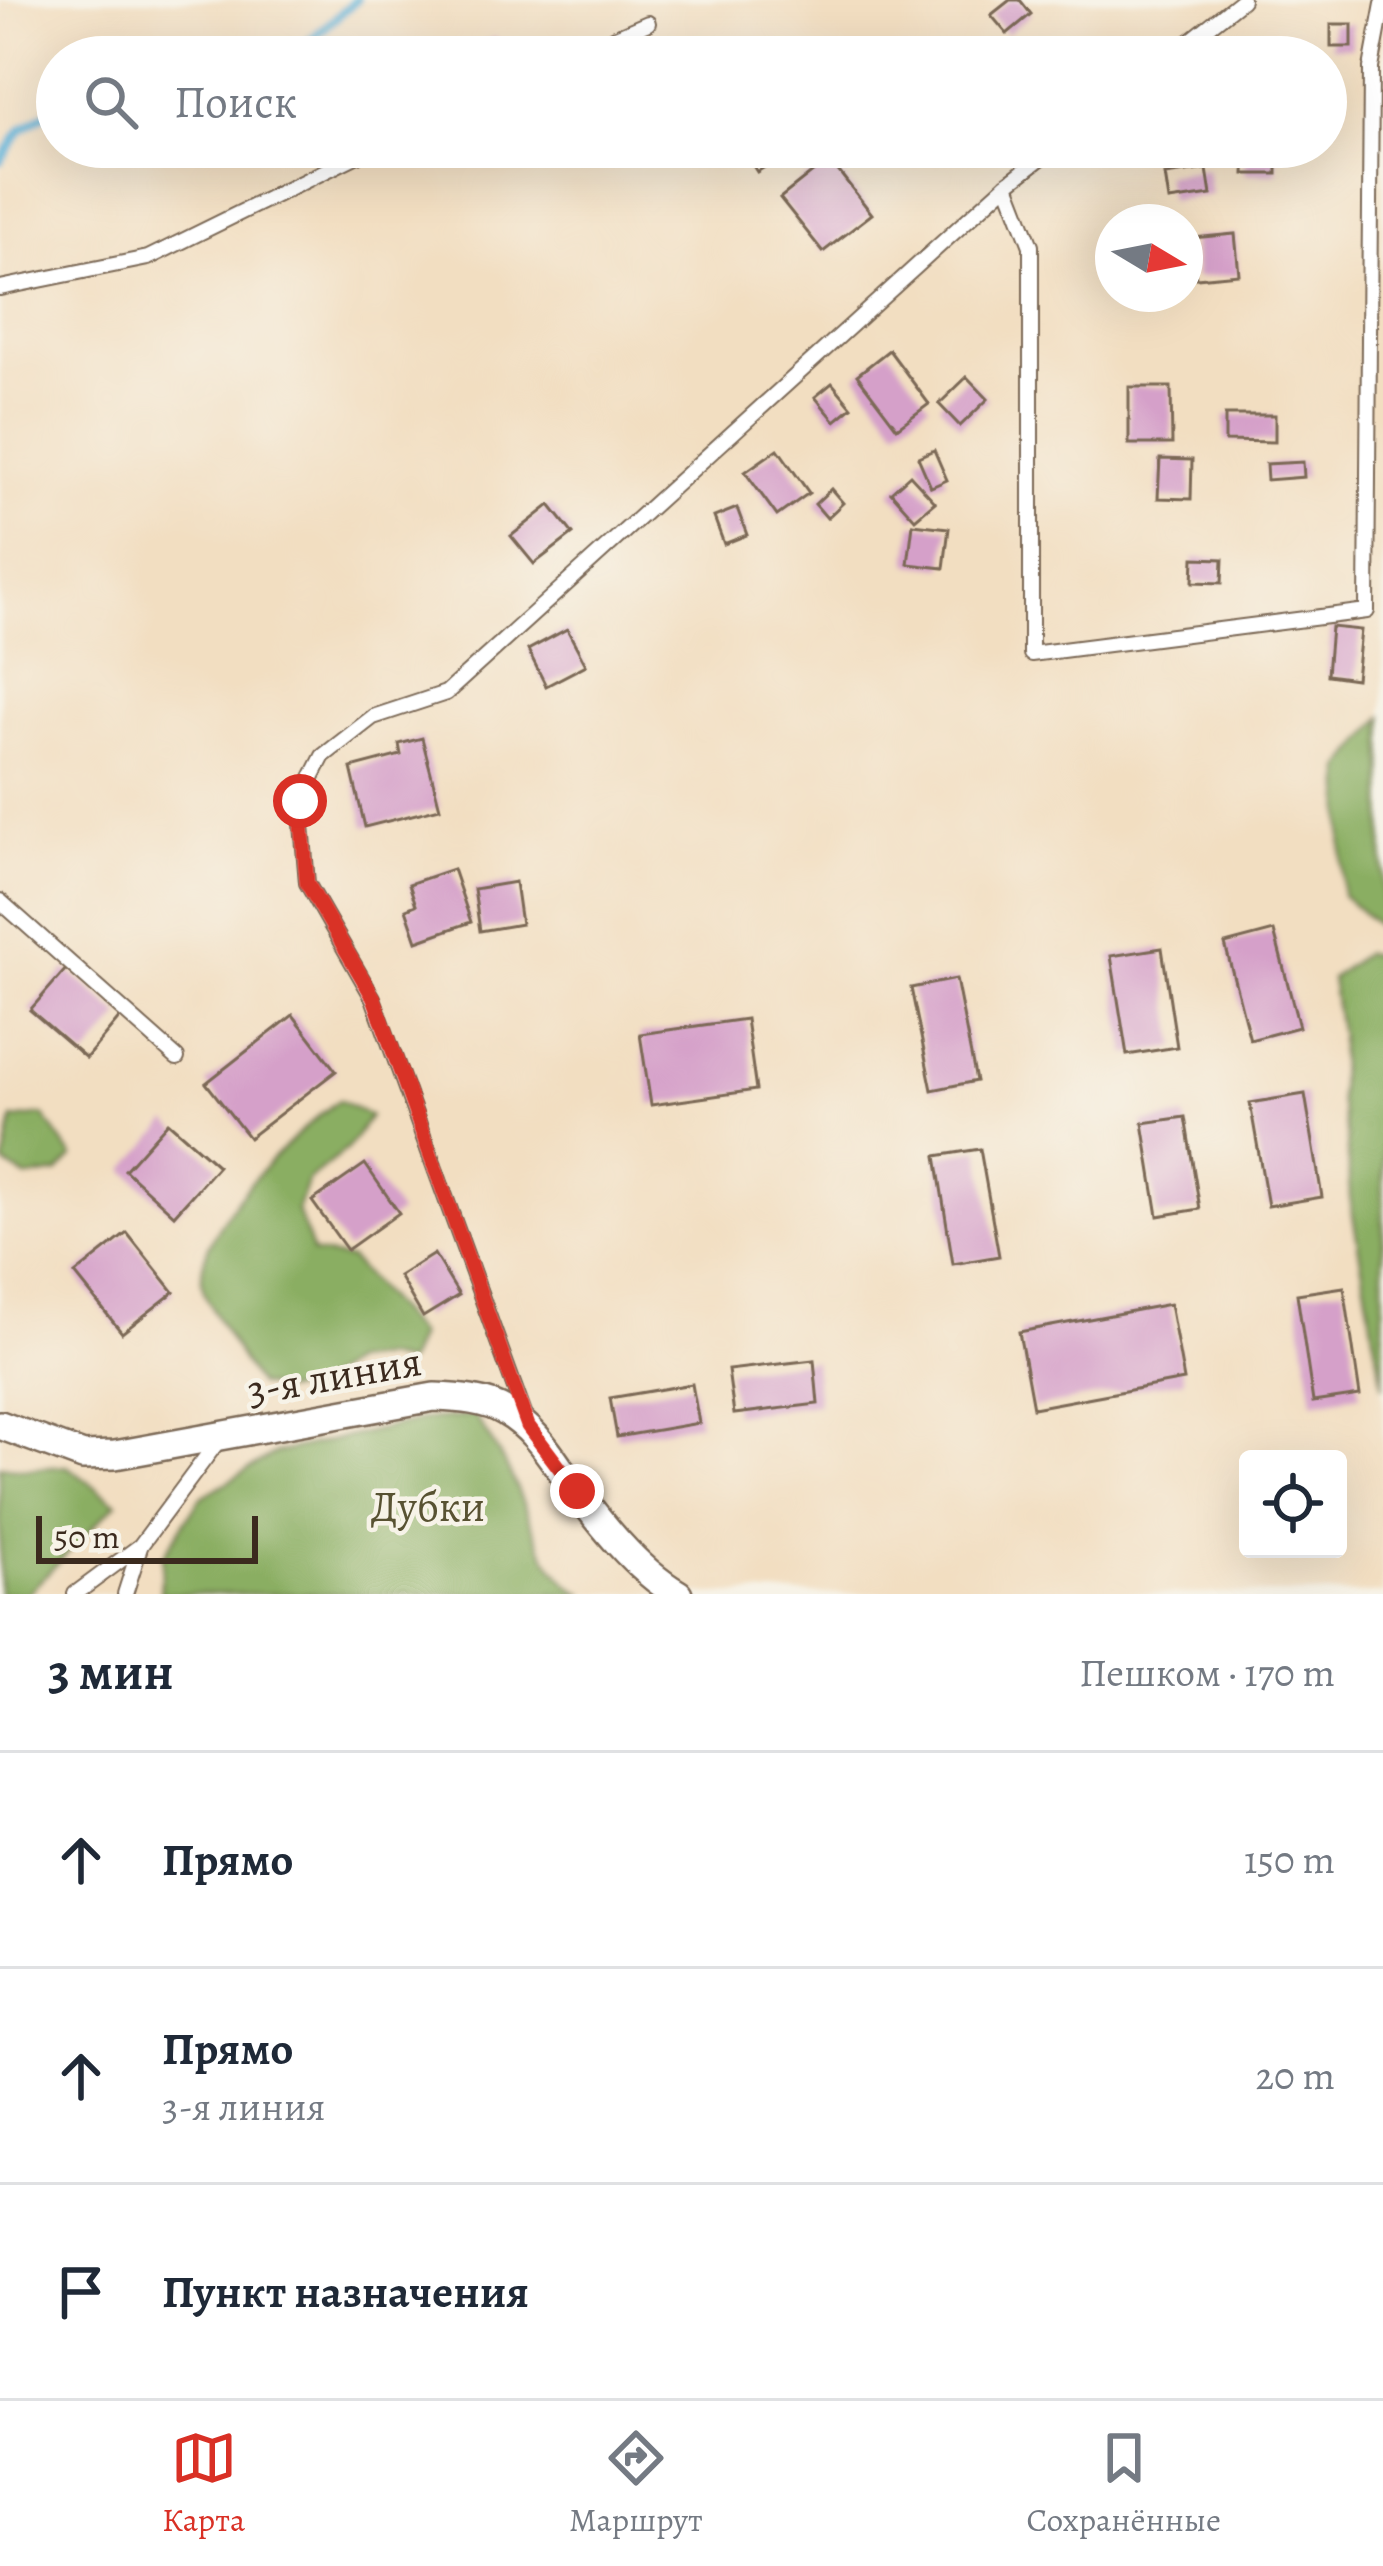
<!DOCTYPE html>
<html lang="ru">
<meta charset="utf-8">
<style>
:root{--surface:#fff;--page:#f6f6f7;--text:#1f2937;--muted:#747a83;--line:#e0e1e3;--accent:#d93025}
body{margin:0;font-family:Alegreya,serif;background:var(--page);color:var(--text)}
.controls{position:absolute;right:36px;bottom:36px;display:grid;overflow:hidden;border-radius:12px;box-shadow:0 12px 48px #0002}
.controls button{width:108px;height:108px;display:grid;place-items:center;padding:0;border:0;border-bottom:3px solid var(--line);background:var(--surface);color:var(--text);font:60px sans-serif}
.compass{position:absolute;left:1095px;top:204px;width:108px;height:108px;border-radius:50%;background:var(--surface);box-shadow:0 12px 48px #0002;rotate:100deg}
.scale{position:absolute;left:36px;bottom:30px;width:222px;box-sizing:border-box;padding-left:12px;border:6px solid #3b2a1e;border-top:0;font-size:33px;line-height:42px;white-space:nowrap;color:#3b2a1e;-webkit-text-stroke:9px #f7f3e8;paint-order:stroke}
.stop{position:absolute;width:36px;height:36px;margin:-27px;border:9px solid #d93025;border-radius:50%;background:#fff}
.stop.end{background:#d93025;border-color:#fff;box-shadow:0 3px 12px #0008}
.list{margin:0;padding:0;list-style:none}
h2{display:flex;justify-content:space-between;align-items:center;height:156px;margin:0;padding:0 48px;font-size:51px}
h2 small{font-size:39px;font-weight:400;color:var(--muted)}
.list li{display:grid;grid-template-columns:78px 1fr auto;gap:36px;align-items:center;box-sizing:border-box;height:216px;padding:0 48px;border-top:3px solid var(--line)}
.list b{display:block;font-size:45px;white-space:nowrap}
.list p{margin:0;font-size:39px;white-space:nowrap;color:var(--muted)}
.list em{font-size:39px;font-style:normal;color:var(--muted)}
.icon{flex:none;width:66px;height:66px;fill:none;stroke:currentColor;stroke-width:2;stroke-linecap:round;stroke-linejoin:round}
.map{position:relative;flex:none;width:1383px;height:1594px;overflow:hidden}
.search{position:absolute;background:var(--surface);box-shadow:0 12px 48px #0002;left:36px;right:36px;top:36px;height:132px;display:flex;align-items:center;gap:30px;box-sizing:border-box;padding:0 42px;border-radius:66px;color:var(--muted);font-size:45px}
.sheet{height:804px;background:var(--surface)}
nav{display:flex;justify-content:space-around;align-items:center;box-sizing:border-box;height:168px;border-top:3px solid var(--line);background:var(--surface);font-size:33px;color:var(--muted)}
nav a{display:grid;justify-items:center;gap:6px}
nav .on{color:var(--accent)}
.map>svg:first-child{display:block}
</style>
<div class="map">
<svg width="1383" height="1594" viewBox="0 0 1383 1594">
<rect width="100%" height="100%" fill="#f7f3e8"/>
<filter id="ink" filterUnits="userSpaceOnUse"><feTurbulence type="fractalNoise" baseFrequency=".00833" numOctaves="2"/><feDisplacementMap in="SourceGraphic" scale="24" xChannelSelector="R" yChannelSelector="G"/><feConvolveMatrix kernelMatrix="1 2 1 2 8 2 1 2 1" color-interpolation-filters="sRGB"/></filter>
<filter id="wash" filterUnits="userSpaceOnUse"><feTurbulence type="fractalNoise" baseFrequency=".004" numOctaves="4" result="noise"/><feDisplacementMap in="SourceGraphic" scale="48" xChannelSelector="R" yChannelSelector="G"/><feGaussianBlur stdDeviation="2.7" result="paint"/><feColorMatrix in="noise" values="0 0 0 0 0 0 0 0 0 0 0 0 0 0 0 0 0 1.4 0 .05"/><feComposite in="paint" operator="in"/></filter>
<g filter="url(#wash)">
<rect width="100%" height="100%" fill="#f2dec1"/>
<!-- forest -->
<g fill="#8aae62" stroke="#626c40" stroke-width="3">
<polygon points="1383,717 1383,931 1342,895 1343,767"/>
<polygon points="1364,953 1383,957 1383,1387 1350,1198 1347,1138 1339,1100 1340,1036 1331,979"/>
<path d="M339,1100L370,1116L348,1148L308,1180L297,1210L313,1253L350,1259L418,1335L407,1363L383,1358L351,1362L316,1386L287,1391L258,1385C247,1370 206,1303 203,1288C190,1229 296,1132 339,1100Z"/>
<polygon points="43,1115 73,1157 58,1173 27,1178 4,1164 13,1119"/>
<path d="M475,1416C487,1435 500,1454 510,1474C531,1515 541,1573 585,1594H160L163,1556L200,1498L276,1453L421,1420Z"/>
<polygon points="0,1466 25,1469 67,1466 117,1503 27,1594 0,1594"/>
</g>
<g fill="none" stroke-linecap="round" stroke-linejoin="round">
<!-- stream -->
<g stroke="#5aafd6" stroke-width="9">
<polyline points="291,57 356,0"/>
<polyline points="0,161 21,130 57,106"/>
</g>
</g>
<g id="blocks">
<!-- building -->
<g fill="#d5a0c9">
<polygon points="1010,0 1020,0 1031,14 1007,34 991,15"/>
<rect x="1331" y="24" width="21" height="23"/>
<polygon points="496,37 503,57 444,57"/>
<polygon points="741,147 796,147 757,172"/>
<polygon points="1246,147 1277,147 1277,174 1245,174"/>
<polygon points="829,159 872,214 823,252 780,198"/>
<polygon points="1207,169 1211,195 1169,201 1165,175"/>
<polygon points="1235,234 1239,274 1196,278 1192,238"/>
<polygon points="889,350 929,404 897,428 857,375"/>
<polygon points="967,377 988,399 960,426 939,404"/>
<polygon points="832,383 852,407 835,421 815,397"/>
<polygon points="1129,387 1171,387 1172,444 1129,444"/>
<polygon points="1225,415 1275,415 1275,442 1225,441"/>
<polygon points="778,449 809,493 777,516 745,472"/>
<polygon points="934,450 947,480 931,487 918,457"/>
<polygon points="1160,459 1192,460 1191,499 1158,498"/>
<polygon points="1303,462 1304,477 1267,480 1266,464"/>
<polygon points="910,475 935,502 915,519 891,492"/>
<polygon points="831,489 843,503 827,518 815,504"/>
<polygon points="550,505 573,534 534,564 511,536"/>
<polygon points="737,508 747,535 724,544 714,517"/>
<polygon points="913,524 949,528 944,568 908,564"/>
<polygon points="1194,558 1223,559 1222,583 1193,582"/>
<polygon points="1331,627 1361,630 1356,679 1327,675"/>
<polygon points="567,629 586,665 546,686 528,650"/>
<polygon points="422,738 440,808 365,827 351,768 401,755 399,744"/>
<polygon points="453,869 471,922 417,941 406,909 416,905 409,884"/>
<polygon points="515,882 521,924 480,931 474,889"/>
<polygon points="1274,931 1299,1027 1250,1040 1225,944"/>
<polygon points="1162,948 1177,1047 1127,1055 1111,956"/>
<polygon points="66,969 121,1016 86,1058 30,1010"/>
<polygon points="956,979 976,1081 932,1090 911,988"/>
<polygon points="293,1015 336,1071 249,1138 206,1083"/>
<polygon points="746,1019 756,1090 651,1105 640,1034"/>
<polygon points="1305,1094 1322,1197 1268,1206 1250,1103"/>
<polygon points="1185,1117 1200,1209 1158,1216 1143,1123"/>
<polygon points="168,1122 218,1166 174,1215 125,1170"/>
<polygon points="980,1149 999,1256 953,1264 936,1156"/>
<polygon points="365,1164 399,1213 347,1250 312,1201"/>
<polygon points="127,1233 174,1292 122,1333 75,1274"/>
<polygon points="434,1254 459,1295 423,1317 399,1276"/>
<polygon points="1344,1287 1360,1395 1313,1402 1297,1294"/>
<polygon points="1170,1304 1184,1380 1033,1408 1019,1332"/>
<polygon points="814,1360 818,1404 734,1414 728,1370"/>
<polygon points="692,1384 699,1423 617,1437 610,1398"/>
</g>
</g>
</g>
<g filter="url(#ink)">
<use href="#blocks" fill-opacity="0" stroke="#7b6957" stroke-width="3"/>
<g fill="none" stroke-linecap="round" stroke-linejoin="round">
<!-- service casing -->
<g stroke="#7b6957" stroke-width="18">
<g id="service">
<polyline points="570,57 648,23"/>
<polyline points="1170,57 1242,0"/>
<polyline points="1007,184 1031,246 1031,654 1367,611 1371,68 1383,4"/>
<polyline points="0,288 148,258 374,147"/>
<polyline points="0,901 177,1058"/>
<polyline points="527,1422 373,998 307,883 300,801 323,756 373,717 446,693 1007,184 1055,147"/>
<polyline points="75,1594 140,1546 221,1437"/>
<polyline points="125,1594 140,1547"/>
</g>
</g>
<!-- minor casing -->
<g stroke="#7b6957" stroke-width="32">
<path id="minor" d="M0,1425L83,1456L115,1455L434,1397C458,1398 485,1399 506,1412C534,1428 550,1455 568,1480C598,1520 635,1569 678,1594"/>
</g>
<!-- service -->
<use href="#service" stroke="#fff" stroke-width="14"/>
<!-- minor -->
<use href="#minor" stroke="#fff" stroke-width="27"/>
</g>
</g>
<g fill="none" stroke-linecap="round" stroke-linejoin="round" filter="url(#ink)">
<!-- route -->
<polyline stroke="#d93025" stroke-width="15" points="300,801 307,883 374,998 528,1426 577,1491"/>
</g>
<g text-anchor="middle" stroke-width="9" stroke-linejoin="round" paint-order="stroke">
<!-- street labels -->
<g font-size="42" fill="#3b2a1e" stroke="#f7f3e8">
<text transform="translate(334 1375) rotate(-10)" y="15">3-я линия</text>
</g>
<!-- park labels -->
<g font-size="42" fill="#585232" stroke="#f7f3e8">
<text x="428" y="1521">Дубки</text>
</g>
</g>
</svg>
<div class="controls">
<button><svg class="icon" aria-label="locate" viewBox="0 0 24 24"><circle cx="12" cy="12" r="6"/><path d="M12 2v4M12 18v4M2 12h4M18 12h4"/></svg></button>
</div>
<svg class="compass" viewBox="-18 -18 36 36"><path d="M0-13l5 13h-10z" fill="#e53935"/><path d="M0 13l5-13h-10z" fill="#747a83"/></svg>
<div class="scale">50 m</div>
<div class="stop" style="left:300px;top:801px"></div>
<div class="stop end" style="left:577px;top:1491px"></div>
<div class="search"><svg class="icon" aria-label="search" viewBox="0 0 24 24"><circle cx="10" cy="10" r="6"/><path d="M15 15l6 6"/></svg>Поиск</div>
</div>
<section class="sheet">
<h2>3 мин<small>Пешком · 170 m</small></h2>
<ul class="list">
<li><svg class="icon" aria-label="ahead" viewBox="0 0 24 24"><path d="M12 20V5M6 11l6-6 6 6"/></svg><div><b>Прямо</b></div><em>150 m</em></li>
<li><svg class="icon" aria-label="ahead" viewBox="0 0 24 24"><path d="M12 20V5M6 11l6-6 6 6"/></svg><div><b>Прямо</b><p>3-я линия</p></div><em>20 m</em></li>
<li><svg class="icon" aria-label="arrive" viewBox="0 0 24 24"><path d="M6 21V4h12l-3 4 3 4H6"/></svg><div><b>Пункт назначения</b></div></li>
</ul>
</section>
<nav>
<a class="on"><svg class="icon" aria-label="map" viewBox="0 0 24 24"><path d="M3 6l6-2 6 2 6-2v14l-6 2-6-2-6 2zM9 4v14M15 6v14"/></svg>Карта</a>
<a><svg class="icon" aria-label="directions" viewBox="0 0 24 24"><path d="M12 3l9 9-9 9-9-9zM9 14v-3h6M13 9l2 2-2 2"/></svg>Маршрут</a>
<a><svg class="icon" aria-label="saved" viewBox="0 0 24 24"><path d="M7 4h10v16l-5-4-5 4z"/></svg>Сохранённые</a>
</nav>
